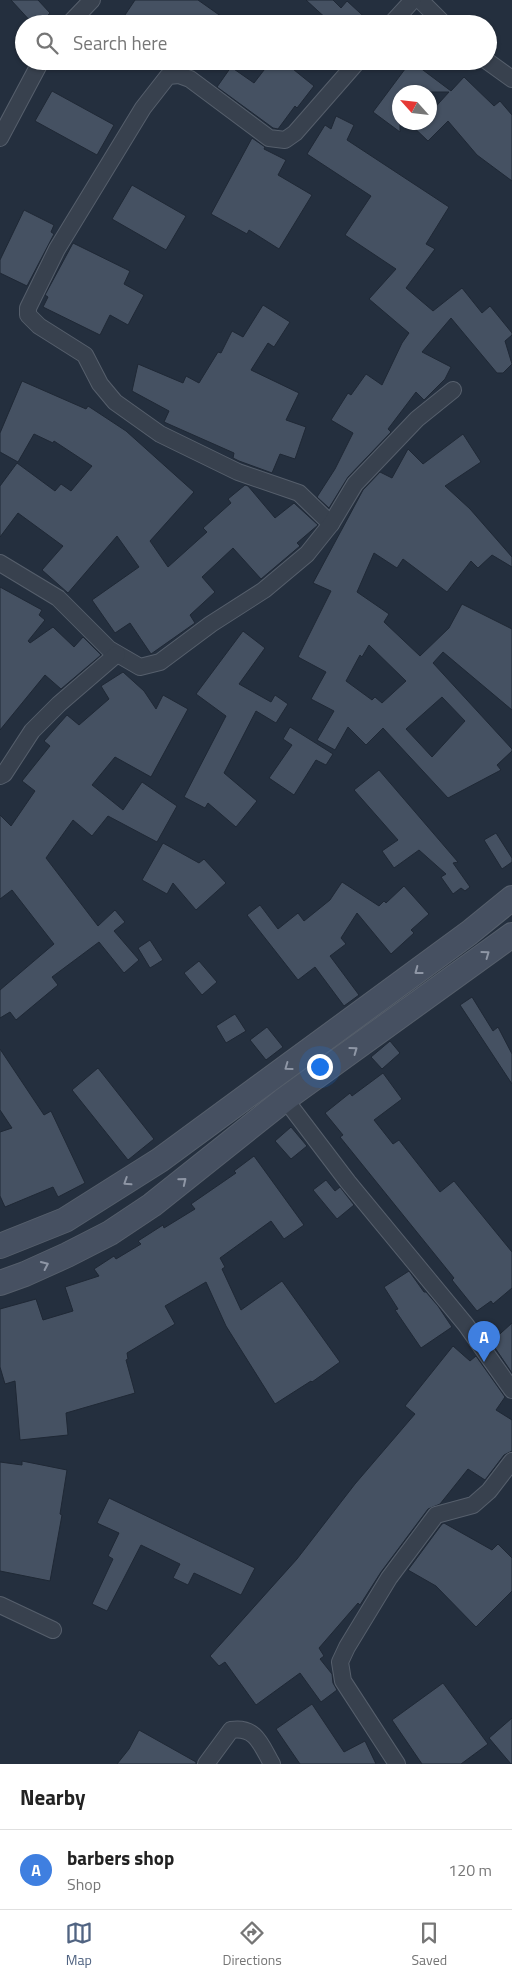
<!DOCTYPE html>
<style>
:root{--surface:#fff;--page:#f6f6f6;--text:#222;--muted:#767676;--line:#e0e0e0;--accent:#516482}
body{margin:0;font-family:"Titillium Web",sans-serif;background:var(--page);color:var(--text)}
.compass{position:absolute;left:392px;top:85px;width:45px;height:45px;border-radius:50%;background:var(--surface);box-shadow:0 1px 4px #0004;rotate:297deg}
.you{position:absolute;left:319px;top:1066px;width:18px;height:18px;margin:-12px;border:4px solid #fff;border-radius:50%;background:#1a73e8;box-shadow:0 0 0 8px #1a73e833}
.badge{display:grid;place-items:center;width:32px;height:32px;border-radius:50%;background:var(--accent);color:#fff;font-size:16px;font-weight:700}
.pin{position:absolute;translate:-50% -41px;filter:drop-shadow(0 1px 2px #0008)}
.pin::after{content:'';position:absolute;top:26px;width:18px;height:15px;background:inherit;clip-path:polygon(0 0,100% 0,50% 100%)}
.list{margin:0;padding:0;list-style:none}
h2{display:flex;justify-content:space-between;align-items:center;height:65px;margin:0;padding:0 20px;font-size:21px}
h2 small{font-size:16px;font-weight:400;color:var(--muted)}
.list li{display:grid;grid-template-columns:32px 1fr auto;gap:15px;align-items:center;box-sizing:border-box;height:80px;padding:0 20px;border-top:1px solid var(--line)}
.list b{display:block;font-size:19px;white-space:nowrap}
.list p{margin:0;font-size:16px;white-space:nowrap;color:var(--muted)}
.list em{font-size:16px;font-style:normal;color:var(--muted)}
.icon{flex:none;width:28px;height:28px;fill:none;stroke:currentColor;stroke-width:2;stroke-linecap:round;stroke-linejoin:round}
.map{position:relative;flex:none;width:512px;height:1764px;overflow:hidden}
.search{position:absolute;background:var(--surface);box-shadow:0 1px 4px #0004;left:15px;right:15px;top:15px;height:55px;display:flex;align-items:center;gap:12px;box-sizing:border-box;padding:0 18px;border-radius:28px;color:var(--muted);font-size:19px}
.sheet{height:145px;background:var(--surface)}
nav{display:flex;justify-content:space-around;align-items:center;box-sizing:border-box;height:70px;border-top:1px solid var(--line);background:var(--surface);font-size:14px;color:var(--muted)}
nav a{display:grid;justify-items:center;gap:2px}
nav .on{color:var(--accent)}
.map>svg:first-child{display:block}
</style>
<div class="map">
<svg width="512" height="1764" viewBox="0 0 512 1764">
<rect width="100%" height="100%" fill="#242f3e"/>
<!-- building -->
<g fill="#455162" stroke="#1f2835" fill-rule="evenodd">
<polygon points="11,0 38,0 50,13 39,24 33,24"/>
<polygon points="135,0 198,0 232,24 119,24"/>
<polygon points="306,0 333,0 341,8 347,1 372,24 327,24 329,21"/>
<polygon points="271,61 283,61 314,86 297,108 295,106 278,129 273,128 217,87 231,67 254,83"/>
<polygon points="411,61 451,91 464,77 494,106 500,101 512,115 512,181 477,155 448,121 428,141 408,122 430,122 430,113 449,92 400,92 400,132 373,112"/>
<polygon points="52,91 114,125 97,155 35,121"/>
<polygon points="336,116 354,125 347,140 449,207 426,244 435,249 406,288 433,311 462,288 482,313 490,306 512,333 512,335 505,341 512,364 503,373 497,373 451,318 422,352 451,367 445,379 424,400 416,392 388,429 391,432 348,477 329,508 317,497 335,469 353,433 331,420 348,393 351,395 366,374 382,385 402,343 409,333 369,299 396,269 345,235 371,196 307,154 325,125 331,129"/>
<polygon points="252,138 265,147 264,149 286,160 278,175 312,195 279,249 249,230 247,234 211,214"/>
<polygon points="132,185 186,216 166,250 112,219"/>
<polygon points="24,210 54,225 51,232 54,234 27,286 0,273 0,260"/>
<polygon points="73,243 130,271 124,284 144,295 128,325 110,315 100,335 43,307 48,297 45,295"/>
<polygon points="263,305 290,322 274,347 268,343 251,370 299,393 286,420 306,427 295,459 280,454 272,473 239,461 233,458 234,453 164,422 169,411 132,391 138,364 183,383 186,376 199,383 218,352 221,353 232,331 243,337"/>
<polygon points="22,381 86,409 88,406 126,431 194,492 150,541 168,567 207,532 203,528 231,503 228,499 245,485 248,486 275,518 294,503 318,525 297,543 300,546 261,579 233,548 202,577 215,592 190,615 195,623 151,654 130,623 115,633 92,600 139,567 117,536 68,593 42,570 63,546 18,513 0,537 0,486 17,463 55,491 61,484 71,491 92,466 54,441 53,443 34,434 18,462 0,452 0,433"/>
<path d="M463,434L481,462L445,486L470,509L512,557V567L492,555L478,568L471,561L447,592L403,559L397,568L374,553L357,592L389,614L384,622L420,656L449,628L462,604L512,629V710L443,652L433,663L512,749V751L497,765L501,770L448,798L383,728L366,745L348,727L335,750L317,740L334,711L311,699L326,672L298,657L331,591L313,583L363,490L380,472L392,478L408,449L423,464ZM369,645L406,681L382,703L375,697L372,700L346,681L360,655L362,657ZM442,697L465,721L432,757L406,729Z"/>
<polygon points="0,587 42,610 39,615 45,620 28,641 30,643 53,627 74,647 83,637 101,655 61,689 45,675 0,730"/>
<polygon points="243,631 265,648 239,684 271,702 275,695 288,704 276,723 256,711 224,773 257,801 236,827 208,803 205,808 184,797 226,716 196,694"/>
<polygon points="123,672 144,691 156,709 163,695 188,709 151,777 115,757 92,785 123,810 142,782 177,806 157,842 108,816 92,836 73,820 46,858 98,926 115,910 125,922 114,931 139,960 124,973 99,942 52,977 58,985 16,1020 10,1012 0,1018 0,990 54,944 12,890 0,899 0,815 11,826 35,791 22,781 50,746 44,741 67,715 79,725 109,699 101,686"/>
<polygon points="290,727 333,754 326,765 316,760 294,795 269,778 292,745 283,739"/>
<polygon points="379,770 458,862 453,863 470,887 465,891 461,888 453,894 441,877 446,874 419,850 394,868 382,851 398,840 354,790"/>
<polygon points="496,833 512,858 512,862 502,869 484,840"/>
<polygon points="163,843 199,863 204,859 226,883 196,910 173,883 167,894 142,880"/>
<polygon points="342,882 379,906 384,901 386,903 404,886 429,914 411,930 414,933 391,954 357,913 341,938 346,944 330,956 359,995 344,1006 315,967 298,980 247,915 260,905 278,929 298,913 304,921 330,900"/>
<polygon points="150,940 163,960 150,968 138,948"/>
<polygon points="199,961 217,982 202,995 184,973"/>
<polygon points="472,997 493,1031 498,1027 512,1054 512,1084 460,1005"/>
<polygon points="235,1014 246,1031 226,1043 216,1026"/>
<polygon points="267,1027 283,1047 266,1060 250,1040"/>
<polygon points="390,1041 400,1053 382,1069 371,1057"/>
<polygon points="0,1049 44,1115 51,1111 85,1183 58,1197 53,1187 5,1207 0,1196 0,1132 12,1128 0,1110"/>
<polygon points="98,1068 154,1139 128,1160 72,1090"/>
<polygon points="383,1073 402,1099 374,1120 393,1144 399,1140 440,1192 454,1181 512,1252 512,1288 493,1304 491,1301 477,1311 452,1280 454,1278 340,1137 343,1135 325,1113 350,1093 352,1096"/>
<polygon points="291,1127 307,1146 291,1159 275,1141"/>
<polygon points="254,1156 304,1225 284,1239 271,1221 220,1258 225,1267 222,1269 241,1310 282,1281 340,1362 312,1382 311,1381 275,1404 226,1326 206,1282 165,1306 175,1324 127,1353 128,1359 126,1360 135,1393 66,1413 68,1435 20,1440 15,1381 5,1384 0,1367 0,1309 36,1299 43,1320 73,1311 65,1287 99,1276 94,1269 114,1256 116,1259 141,1244 138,1241 163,1225 164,1228 195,1209 191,1204 236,1173 234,1171"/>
<polygon points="326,1180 335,1191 340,1187 354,1205 337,1219 313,1190"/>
<polygon points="409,1271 424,1292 426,1292 438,1306 452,1327 421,1348 395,1310 398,1309 384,1287"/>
<polygon points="512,1323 512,1373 491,1342"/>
<polygon points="453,1346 470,1361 476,1356 505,1397 496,1410 512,1420 512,1451 504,1455 485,1480 468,1469 440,1504 428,1509 381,1572 360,1605 358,1603 319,1648 324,1656 320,1659 332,1674 333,1683 337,1690 321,1702 300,1673 256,1705 225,1662 219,1666 210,1656 297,1559 355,1484 415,1414 405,1406"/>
<polygon points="22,1461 67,1470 60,1514 62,1515 50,1581 0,1571 0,1462 22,1465"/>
<polygon points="109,1498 255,1568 241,1595 194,1573 188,1585 173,1578 180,1564 141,1545 107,1611 92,1604 113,1559 108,1556 119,1533 97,1523"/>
<polygon points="444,1523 492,1550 498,1544 512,1558 512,1591 476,1627 436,1586 408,1570 442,1524"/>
<polygon points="443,1683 488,1744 461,1764 422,1764 392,1720"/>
<polygon points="312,1704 344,1752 365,1741 376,1764 300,1764 276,1729"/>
<polygon points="512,1718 512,1764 511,1764 489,1738"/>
<polygon points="139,1730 196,1762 196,1764 117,1764 129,1749"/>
</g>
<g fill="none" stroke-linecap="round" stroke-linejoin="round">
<!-- street casing -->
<g stroke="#565f6c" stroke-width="18">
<g id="street">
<polyline points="420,0 444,24"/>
<polyline points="69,24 92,0"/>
<polyline points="391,24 413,0"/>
<polyline points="487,61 512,79"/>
<polyline points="0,138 41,61"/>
<polyline points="331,524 299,493 238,472 160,434 115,402 100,384 85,355 39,326 28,315 28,308 57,249 143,108 168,76 179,75 190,79 269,138 285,140 295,133 358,61"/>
<polyline points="0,563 58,598 109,649 140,667 160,662 211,624 264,590 307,554 331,524 355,484 417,419 453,390"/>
<polyline points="0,776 4,774 32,731 59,704 117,654"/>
<polyline points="285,1099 348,1182 466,1325 512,1390"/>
<polyline points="0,1605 53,1630"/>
<path d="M206,1764L231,1730C256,1726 261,1745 272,1764"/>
<polyline points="397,1764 343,1681 340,1662 347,1647 389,1578 436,1515 473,1505 489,1491 512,1461"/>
</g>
</g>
<!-- secondary casing -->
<g stroke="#565f6c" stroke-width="26">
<g id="secondary">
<polyline points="0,1246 65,1220 160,1160 469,933 512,898"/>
<polyline points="0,1283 25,1274 67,1255 110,1233 152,1205 285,1099 512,935"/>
</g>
</g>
<!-- street -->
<use href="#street" stroke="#38414e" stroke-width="16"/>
<!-- secondary -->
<use href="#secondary" stroke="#465061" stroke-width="24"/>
</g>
<!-- one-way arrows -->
<defs><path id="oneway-chevron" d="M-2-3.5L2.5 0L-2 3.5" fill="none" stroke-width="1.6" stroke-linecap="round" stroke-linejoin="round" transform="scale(1.25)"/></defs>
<g stroke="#8e96a5">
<use href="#oneway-chevron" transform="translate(486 954) rotate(-36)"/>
<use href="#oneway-chevron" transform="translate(418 971) rotate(143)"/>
<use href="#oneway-chevron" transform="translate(354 1050) rotate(-36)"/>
<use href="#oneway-chevron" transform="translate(288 1067) rotate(144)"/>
<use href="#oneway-chevron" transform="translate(183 1181) rotate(-39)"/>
<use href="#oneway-chevron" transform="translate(127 1182) rotate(147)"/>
<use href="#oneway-chevron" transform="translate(45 1265) rotate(-25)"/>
</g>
</svg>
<svg class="compass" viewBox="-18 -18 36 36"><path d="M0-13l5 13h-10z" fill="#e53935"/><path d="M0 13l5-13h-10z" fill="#767676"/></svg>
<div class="you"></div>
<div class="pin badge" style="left:484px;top:1362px;background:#3f7fe0">A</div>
<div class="search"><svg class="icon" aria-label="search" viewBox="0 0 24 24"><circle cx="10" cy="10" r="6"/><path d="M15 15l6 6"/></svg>Search here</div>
</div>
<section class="sheet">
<h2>Nearby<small></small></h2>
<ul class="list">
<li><span class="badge" style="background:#3f7fe0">A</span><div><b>barbers shop</b><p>Shop</p></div><em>120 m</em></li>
</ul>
</section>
<nav>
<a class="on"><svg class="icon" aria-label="map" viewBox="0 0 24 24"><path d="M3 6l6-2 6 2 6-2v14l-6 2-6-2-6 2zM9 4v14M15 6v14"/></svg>Map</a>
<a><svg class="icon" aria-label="directions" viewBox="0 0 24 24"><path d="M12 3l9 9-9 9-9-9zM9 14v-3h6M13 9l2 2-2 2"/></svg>Directions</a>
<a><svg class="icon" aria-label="saved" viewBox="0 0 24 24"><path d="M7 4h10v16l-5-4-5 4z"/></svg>Saved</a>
</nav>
